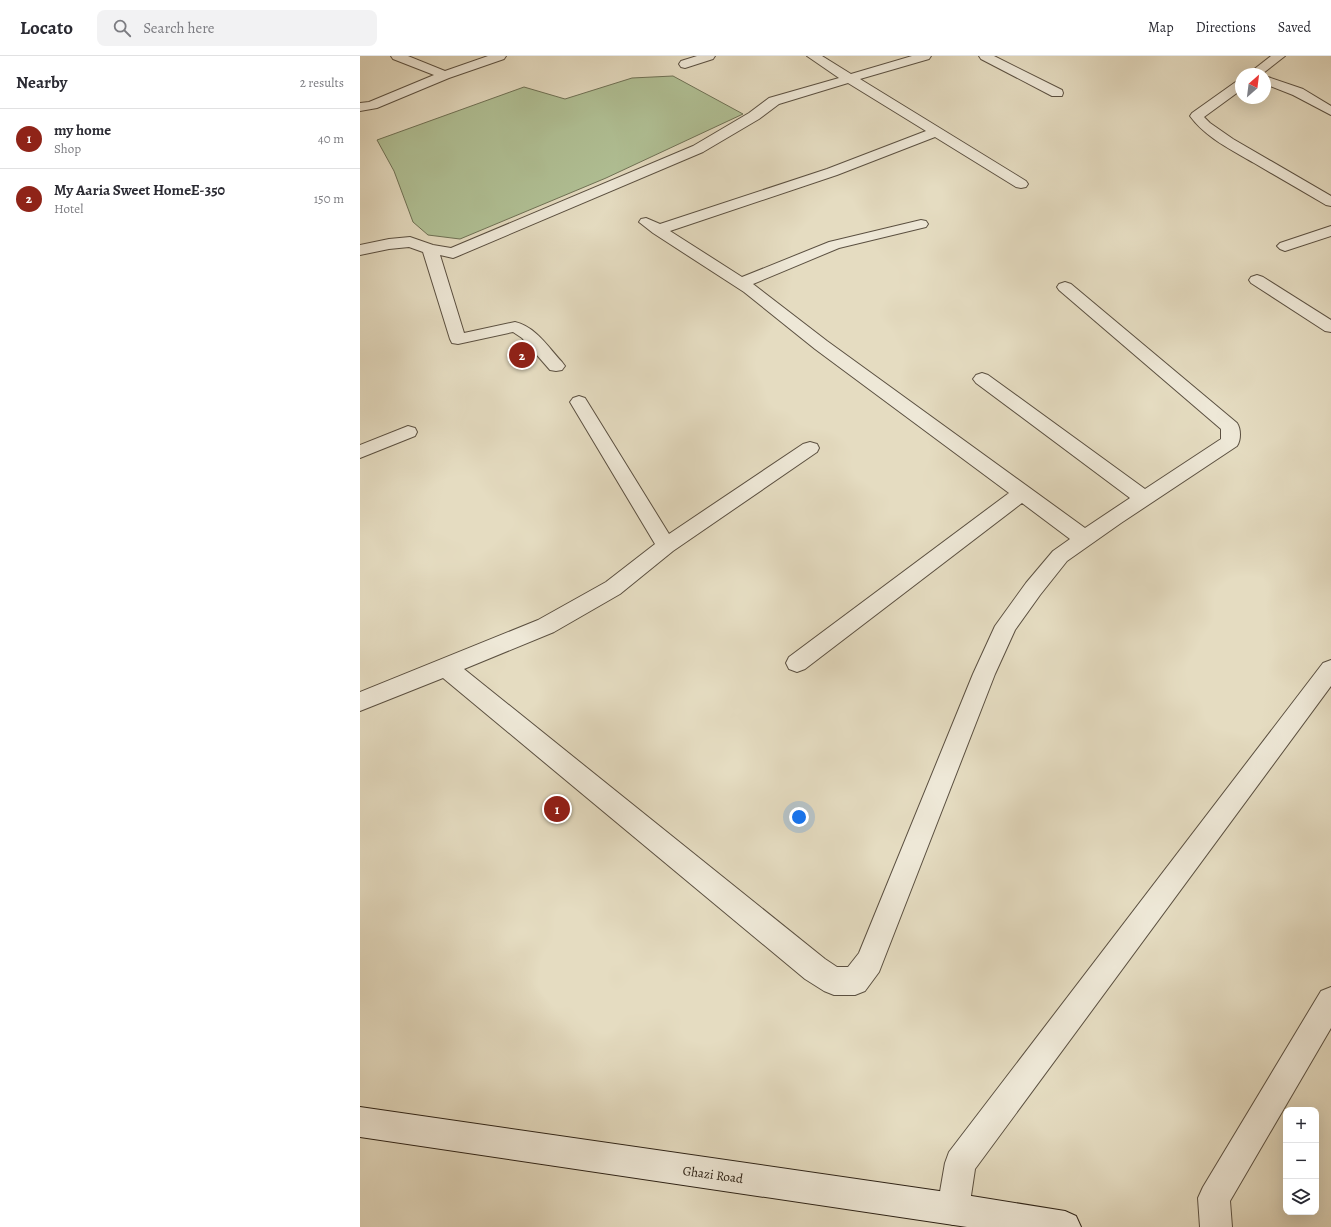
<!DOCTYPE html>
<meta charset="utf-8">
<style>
:root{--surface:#fff;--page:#f2f2f3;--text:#2b2b33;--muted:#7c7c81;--line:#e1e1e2;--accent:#8f2418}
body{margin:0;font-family:Alegreya,serif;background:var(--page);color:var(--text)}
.controls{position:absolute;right:12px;bottom:12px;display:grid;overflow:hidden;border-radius:8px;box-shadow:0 4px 16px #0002}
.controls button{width:36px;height:36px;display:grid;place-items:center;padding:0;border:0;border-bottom:1px solid var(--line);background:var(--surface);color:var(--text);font:20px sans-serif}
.compass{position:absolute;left:875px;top:12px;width:36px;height:36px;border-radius:50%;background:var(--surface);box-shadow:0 4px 16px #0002;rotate:28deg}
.you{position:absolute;left:439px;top:761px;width:14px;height:14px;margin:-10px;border:3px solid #fff;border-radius:50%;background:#1a73e8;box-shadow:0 0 0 6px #1a73e833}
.badge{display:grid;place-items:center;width:26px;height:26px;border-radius:50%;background:var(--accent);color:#fff;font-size:13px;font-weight:700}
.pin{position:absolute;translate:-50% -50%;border:2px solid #fff;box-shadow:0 1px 4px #0006}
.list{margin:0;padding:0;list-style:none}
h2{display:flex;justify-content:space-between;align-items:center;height:52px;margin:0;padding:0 16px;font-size:17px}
h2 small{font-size:13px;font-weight:400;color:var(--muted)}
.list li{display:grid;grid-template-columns:26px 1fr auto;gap:12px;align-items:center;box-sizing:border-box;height:60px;padding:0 16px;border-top:1px solid var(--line)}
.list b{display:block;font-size:15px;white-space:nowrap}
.list p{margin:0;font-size:13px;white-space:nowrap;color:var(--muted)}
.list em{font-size:13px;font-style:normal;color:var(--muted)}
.icon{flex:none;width:22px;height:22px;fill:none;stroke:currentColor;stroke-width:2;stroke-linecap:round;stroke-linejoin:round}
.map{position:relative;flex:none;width:971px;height:1171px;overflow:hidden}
header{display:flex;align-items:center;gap:24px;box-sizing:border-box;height:56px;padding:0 20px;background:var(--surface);border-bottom:1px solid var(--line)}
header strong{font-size:19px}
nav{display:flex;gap:22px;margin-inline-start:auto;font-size:14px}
.search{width:280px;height:36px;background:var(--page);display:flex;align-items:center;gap:10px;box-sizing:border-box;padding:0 14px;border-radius:8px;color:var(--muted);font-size:15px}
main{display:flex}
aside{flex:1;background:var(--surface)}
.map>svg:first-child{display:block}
</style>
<header>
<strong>Locato</strong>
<div class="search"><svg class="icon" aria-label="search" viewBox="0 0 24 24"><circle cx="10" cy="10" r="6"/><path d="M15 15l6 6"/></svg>Search here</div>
<nav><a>Map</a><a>Directions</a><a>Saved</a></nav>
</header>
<main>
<aside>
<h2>Nearby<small>2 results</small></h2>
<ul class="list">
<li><span class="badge">1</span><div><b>my home</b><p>Shop</p></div><em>40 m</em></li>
<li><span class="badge">2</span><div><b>My Aaria Sweet HomeE-350</b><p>Hotel</p></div><em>150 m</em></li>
</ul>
</aside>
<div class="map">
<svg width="971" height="1171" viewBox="0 0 971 1171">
<rect width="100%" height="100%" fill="#e5dcc1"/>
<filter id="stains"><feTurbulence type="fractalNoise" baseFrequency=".005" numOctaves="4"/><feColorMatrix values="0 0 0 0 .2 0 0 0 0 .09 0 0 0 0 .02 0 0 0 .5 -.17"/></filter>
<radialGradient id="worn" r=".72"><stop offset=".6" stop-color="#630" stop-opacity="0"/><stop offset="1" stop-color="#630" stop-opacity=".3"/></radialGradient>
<!-- green -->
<polygon fill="#b1c196" stroke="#6f7256" points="313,20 383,58 246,122 100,183 68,179 53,166 34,115 17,84 164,31 205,43 272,22"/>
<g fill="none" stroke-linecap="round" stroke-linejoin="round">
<!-- minor casing -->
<g stroke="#5b5041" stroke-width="2">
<g id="minor">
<polygon points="31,0 48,0 85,15 128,0 146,0 144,3 89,22 17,52 0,55 0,47 9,46 74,19 33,3"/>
<polygon points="337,0 355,0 353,3 325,12 321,11 319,8 321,5"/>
<path d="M447,0H462L491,18L552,0H571L569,3L500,23L666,125L668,128L666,131L661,132L656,131L575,81L477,119L310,175L382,221L469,186L561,164L566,165L568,168L566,171L479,192L393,228L467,285L725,472L770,442L616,327L613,323L616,319L622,317L628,319L785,433L861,383V373L699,234L697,231L699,228L705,226L711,228L877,367C881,373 881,384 877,390L761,467L707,505L680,539L655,574L635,618L519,916L505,935L495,939H474L464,935L445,923L83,622L0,655V636L178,564L246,526L295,488L210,346L213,342L219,340L225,342L309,478L443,388L450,386L457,388L459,392L457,396L313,495L260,538L194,576L104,613L465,903L477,911H488L499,897L613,618L635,570L666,527L693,495L710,483L662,447L445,613L437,616L429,613L426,607L429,601L649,437L455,293L384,236L293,177L279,166L281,163L286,162L300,168L467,113L566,75L488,27L419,48L399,63L343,96L98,200L93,202L80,199L104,277L155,266C176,271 188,291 202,306L205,310L202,314L196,315L190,314L162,282L153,276L98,288L92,287L90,283L63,196L49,191L29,193L0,199V189L29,183L50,181L73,189L91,192L333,90L389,57L409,42L479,22Z"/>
<polygon points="619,0 634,0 702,34 703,37 702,40 692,40 621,3"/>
<polygon points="911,0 925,0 902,18 888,18"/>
<polygon points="905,20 943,33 971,50 971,59 933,39 905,28"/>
<path d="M881,24V34L844,61L850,67L873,83L971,140V150L966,149C942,135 918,121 894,107C872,94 846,82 830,60L832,57L877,25Z"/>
<polygon points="971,170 971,180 925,195 920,193 917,190 920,187"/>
<polygon points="897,219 903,221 971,264 971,276 965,275 891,227 889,224 891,221"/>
<polygon points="48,370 55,372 57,376 55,380 0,402 0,389"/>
<polygon points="971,604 971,630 615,1113 609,1153 604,1164 593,1169 582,1164 577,1153 585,1107 589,1096 963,607"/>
<polygon points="971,931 971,972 870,1145 872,1171 840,1171 838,1142 843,1131 961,935"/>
</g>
</g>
<!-- secondary casing -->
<g stroke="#2d2216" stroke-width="2">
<polygon id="secondary" points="0,1051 593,1137 705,1155 716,1160 721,1171 607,1171 0,1081"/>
</g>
<!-- minor -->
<use href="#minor" fill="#eee8d7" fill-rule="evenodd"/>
<!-- secondary -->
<use href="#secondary" fill="#eee8d7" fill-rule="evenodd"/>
</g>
<g text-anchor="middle" stroke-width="4" stroke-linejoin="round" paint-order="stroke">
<!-- near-street labels -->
<g font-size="13" fill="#2d2216" stroke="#eee8d7">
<text transform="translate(353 1118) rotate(8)" y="5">Ghazi Road</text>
</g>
</g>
<rect width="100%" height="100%" filter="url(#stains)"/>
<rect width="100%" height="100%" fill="url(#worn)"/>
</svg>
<div class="controls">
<button>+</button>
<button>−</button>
<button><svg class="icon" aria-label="layers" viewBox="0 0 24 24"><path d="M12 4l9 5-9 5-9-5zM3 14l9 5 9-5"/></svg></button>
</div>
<svg class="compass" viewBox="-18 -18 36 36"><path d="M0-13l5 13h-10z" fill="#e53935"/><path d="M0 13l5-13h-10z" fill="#7c7c81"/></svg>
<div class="you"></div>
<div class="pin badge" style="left:197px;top:753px">1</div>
<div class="pin badge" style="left:162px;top:299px">2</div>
</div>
</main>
